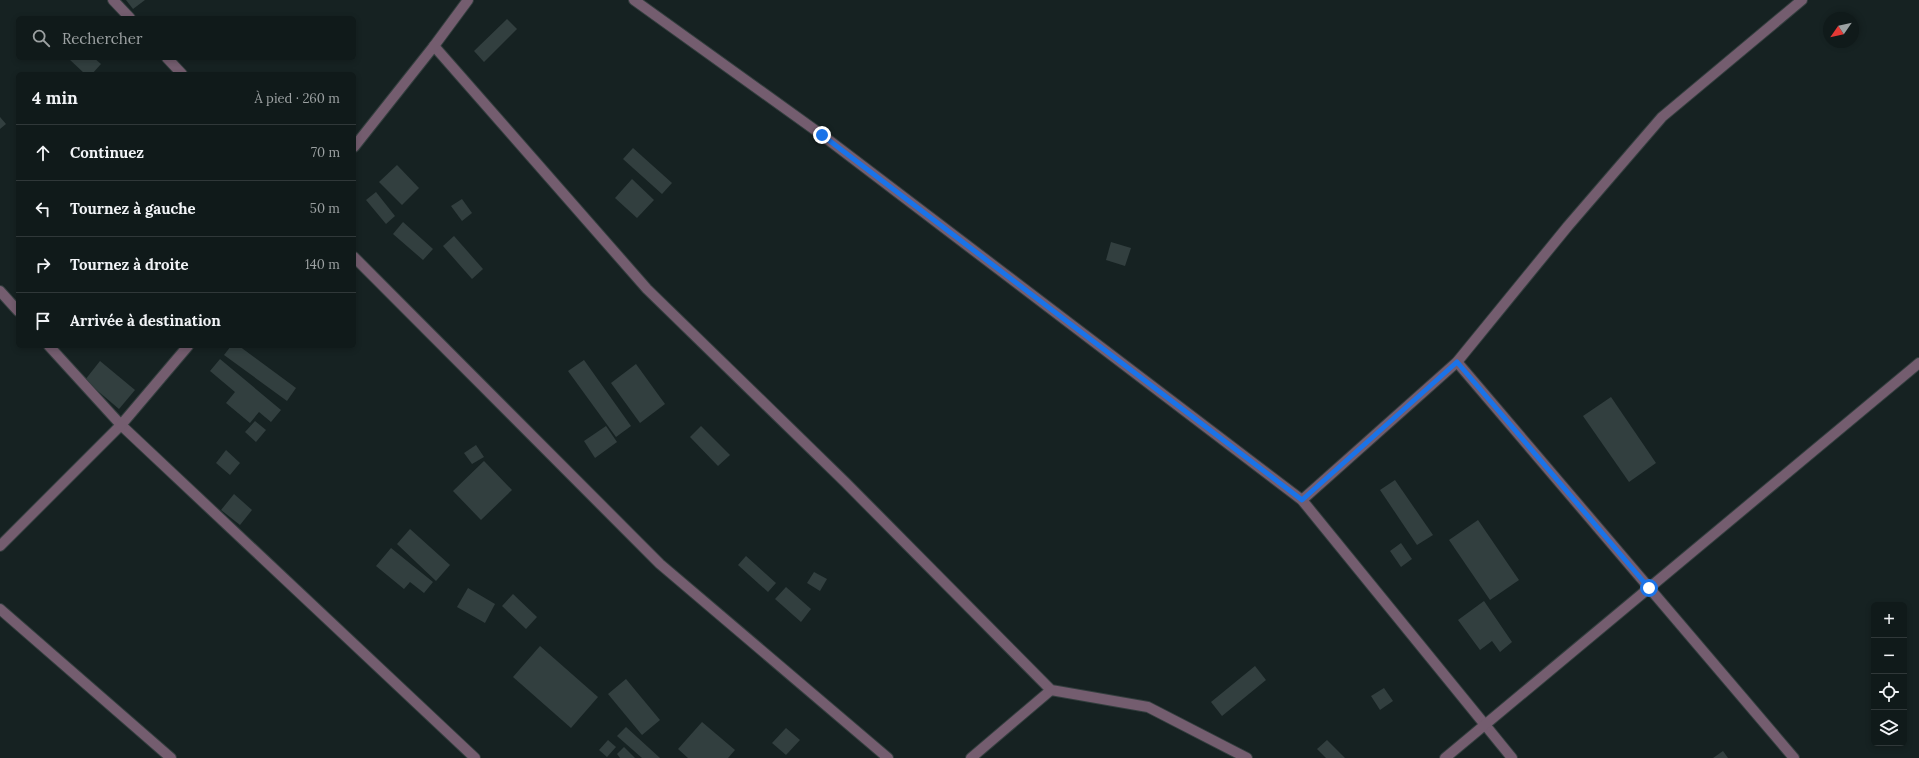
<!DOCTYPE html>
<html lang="fr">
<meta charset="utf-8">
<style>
:root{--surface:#101a1a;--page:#1e2727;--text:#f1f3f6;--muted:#9ca1a2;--line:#303839}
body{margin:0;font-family:Lora,serif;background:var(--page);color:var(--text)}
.controls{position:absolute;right:12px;bottom:12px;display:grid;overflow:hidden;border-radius:6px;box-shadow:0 2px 6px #0003}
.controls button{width:36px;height:36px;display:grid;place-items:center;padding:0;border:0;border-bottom:1px solid var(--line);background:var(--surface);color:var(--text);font:20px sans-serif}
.compass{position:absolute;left:1823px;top:12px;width:36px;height:36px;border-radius:50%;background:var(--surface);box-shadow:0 2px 6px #0003;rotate:236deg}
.stop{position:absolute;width:12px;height:12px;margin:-9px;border:3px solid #1a73e8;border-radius:50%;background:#fff}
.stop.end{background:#1a73e8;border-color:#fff;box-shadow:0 1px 4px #0008}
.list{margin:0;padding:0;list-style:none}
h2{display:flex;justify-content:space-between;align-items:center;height:52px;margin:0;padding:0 16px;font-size:17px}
h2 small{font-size:13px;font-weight:400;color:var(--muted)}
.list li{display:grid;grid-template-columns:26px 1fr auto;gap:12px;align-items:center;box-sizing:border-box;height:56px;padding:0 16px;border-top:1px solid var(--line)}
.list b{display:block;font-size:15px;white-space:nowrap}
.list em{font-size:13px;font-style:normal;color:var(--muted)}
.icon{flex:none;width:22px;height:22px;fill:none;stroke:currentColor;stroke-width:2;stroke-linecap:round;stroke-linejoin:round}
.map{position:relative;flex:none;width:1919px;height:758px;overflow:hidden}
.search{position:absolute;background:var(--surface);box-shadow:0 2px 6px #0003;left:16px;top:16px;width:340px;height:44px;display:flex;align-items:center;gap:10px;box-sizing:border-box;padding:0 14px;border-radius:6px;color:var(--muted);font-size:15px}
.panel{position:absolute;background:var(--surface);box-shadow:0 2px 6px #0003;left:16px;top:72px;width:340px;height:276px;border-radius:6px}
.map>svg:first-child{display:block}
</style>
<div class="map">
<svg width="1919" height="758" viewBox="0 0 1919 758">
<rect width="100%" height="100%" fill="#162222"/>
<!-- building -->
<g fill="#323f3f">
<polygon points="126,0 145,0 133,9"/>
<polygon points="507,19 517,29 484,62 474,51"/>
<polygon points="68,58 94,58 101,64 92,74 85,74"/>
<polygon points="0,117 6,124 0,129"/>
<polygon points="633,148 672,183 662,194 623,159"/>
<polygon points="397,165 419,188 402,205 379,182"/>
<polygon points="632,179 654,200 637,218 615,198"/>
<polygon points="376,192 395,216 386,224 366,200"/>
<polygon points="462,199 472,213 462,221 451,206"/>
<polygon points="403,222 433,249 423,260 393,234"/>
<polygon points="454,236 483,269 472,279 443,246"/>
<polygon points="1111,242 1131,248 1125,266 1106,260"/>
<polygon points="231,346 239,346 296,388 287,401 224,355"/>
<polygon points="220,359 281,410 271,422 259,412 250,423 226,403 235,392 210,371"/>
<polygon points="584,360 631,426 616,437 568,371"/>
<polygon points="100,361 135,390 119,409 85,380"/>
<polygon points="636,364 665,404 640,423 611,383"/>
<polygon points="1611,397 1656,463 1629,482 1583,416"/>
<polygon points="255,421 266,430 256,442 245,432"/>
<polygon points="606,426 617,442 595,458 584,441"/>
<polygon points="701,426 730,455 718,466 690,437"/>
<polygon points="476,445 484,457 472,464 464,453"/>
<polygon points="226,450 240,463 230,475 216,463"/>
<polygon points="484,461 512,490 481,520 453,491"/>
<polygon points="1395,480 1433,535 1417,545 1380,490"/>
<polygon points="234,494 252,510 240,525 221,510"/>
<polygon points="1478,520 1519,580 1490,600 1449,540"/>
<polygon points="410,529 450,565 436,581 397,544"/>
<polygon points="1401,543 1412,559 1401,567 1390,551"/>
<polygon points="391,548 433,582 424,593 410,582 404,589 376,566"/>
<polygon points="746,556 776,583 768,592 738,565"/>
<polygon points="814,572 827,579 820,591 807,583"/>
<polygon points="786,587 811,609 801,622 775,599"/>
<polygon points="468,588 495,604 485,623 457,607"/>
<polygon points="513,594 537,617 526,629 502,606"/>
<polygon points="1484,601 1512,642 1500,652 1492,641 1480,650 1458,620"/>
<polygon points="540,646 598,697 571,728 513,677"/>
<polygon points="1255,666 1266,680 1222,716 1211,702"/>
<polygon points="626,679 660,720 642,735 608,694"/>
<polygon points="1384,688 1393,701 1380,710 1371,696"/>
<polygon points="702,722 735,750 728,758 688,758 678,749"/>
<polygon points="626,727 660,758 642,758 617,736"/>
<polygon points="786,728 800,740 786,755 772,743"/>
<polygon points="608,740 616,747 607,757 599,750"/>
<polygon points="1327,740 1345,758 1326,758 1317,749"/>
<polygon points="624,747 635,758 620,758 617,754"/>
<polygon points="1723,751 1728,758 1713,758"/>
</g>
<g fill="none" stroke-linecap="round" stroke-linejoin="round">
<!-- minor casing -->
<g stroke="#333e3e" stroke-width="12">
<g id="minor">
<polyline points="113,0 130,18"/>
<polyline points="634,0 822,135 1302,500 1512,758"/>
<polyline points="434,46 647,289 845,482 1051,690 1148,707 1247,758"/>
<polyline points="167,58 182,74"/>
<polyline points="354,147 434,46 468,0"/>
<polyline points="354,257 660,564 888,758"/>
<polyline points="0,291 18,311"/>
<polyline points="49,346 121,425 475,758"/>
<polyline points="1457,362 1794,758"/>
<polyline points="1302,500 1457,362 1568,226 1662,117 1802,0"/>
<polyline points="0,546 121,425 188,346"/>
<polyline points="0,609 171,758"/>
<polyline points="971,758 1051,690"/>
<polyline points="1445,758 1919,363"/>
</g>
</g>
<!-- minor -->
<use href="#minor" stroke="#745d6f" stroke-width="10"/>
</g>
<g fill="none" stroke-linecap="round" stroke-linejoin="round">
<!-- route -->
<polyline stroke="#1a73e8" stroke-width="5" points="822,135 1302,500 1457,362 1649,588"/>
</g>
</svg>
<div class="controls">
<button>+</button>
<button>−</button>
<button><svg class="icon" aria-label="locate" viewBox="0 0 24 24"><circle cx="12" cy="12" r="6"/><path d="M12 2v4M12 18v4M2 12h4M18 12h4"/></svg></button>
<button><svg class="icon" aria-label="layers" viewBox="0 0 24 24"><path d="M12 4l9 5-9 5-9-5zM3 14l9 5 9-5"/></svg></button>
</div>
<svg class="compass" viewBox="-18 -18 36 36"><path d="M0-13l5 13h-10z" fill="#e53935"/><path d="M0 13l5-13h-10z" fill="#9ca1a2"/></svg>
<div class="stop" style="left:1649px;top:588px"></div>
<div class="stop end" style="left:822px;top:135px"></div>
<div class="search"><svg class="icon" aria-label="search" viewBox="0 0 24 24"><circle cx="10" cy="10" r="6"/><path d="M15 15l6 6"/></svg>Rechercher</div>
<section class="panel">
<h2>4 min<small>À pied · 260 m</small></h2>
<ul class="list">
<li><svg class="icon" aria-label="ahead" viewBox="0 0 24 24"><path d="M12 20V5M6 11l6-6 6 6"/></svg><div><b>Continuez</b></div><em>70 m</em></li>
<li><svg class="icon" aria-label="left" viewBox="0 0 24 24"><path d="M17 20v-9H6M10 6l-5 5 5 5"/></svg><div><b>Tournez à gauche</b></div><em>50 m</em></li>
<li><svg class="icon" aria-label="right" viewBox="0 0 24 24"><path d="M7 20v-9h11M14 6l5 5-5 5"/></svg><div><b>Tournez à droite</b></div><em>140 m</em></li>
<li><svg class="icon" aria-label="arrive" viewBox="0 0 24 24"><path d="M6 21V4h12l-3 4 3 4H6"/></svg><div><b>Arrivée à destination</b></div></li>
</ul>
</section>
</div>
